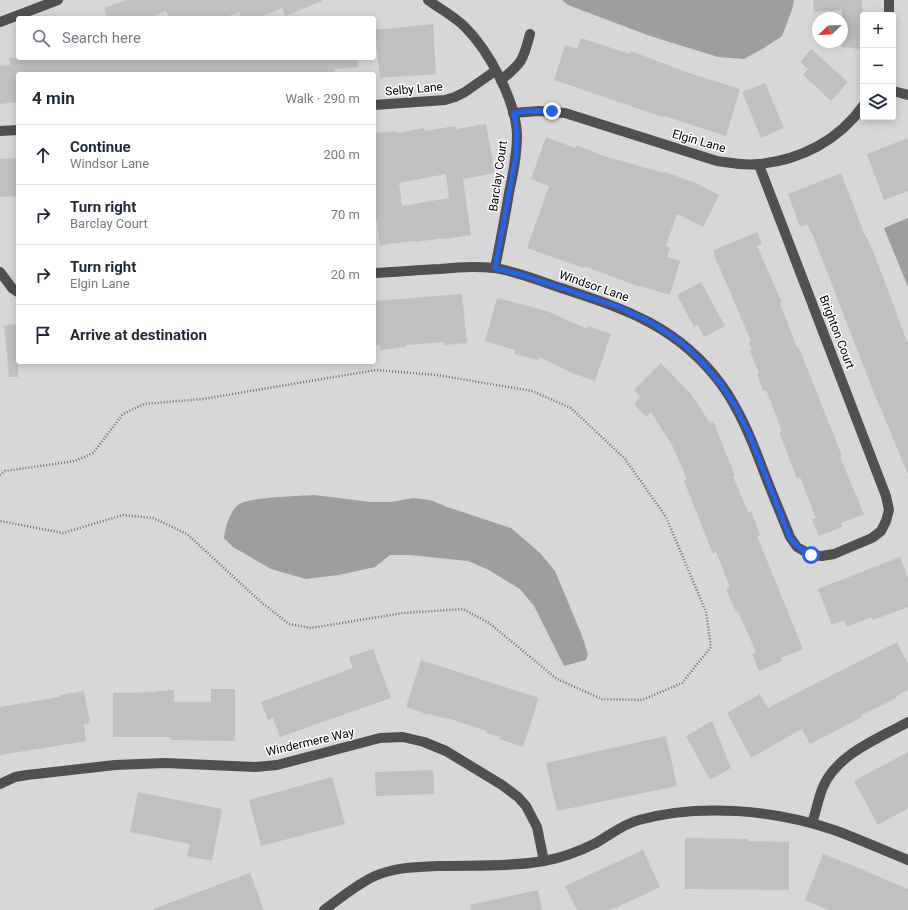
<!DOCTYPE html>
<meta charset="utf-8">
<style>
:root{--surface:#fff;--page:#f2f2f3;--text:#1f2937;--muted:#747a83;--line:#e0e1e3}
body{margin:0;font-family:Roboto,sans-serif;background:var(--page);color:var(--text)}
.controls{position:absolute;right:12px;top:12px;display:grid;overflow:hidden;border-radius:4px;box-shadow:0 2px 10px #0003}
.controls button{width:36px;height:36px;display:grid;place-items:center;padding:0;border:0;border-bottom:1px solid var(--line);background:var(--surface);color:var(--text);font:20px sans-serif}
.compass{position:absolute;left:812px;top:12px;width:36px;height:36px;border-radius:50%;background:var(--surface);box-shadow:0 2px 10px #0003;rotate:247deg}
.stop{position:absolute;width:12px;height:12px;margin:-9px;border:3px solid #2563eb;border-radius:50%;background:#fff}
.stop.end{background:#2563eb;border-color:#fff;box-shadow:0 1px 4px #0008}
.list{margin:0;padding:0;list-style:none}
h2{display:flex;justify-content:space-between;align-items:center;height:52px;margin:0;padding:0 16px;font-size:17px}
h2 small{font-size:13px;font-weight:400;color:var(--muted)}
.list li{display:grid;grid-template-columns:26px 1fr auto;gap:12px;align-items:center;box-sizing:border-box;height:60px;padding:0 16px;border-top:1px solid var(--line)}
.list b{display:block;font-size:15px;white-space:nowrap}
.list p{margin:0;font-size:13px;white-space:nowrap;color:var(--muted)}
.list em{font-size:13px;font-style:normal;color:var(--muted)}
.icon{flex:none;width:22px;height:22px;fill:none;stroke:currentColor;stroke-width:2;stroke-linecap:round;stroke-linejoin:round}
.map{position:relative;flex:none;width:908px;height:910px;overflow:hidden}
.search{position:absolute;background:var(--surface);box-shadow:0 2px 10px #0003;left:16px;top:16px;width:360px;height:44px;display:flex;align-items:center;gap:10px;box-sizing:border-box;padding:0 14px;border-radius:4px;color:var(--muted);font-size:15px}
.panel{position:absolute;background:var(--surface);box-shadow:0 2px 10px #0003;left:16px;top:72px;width:360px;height:292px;border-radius:4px}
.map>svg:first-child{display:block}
</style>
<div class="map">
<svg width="908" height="910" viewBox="0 0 908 910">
<rect width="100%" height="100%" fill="#fff"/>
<!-- green -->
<path fill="#d7d7d7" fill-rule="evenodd" d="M0,0H908V910H0ZM863,15H893V117H863ZM18,18H374V58H18ZM818,18H842V42H818ZM18,74H374V362H18Z"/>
<!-- water -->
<g fill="#9e9e9e">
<polygon points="562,0 794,0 792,10 782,36 764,48 744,59 718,57 650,36 568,5"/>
<polygon points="908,218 908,287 884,228"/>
<path d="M314,495L371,502H391L413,498L430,500L447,507L511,528L540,553L555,571L581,633L588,654L586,660L564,666L534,606L520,589L487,569L468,561L409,555H390L375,567L339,575L306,579L271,569L233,547L224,538C225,528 230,511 238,505C248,497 299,496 314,495Z"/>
</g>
<!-- building -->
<g fill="#c0c0c0" fill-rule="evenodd">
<polygon points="126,0 322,0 322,1 285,16 282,8 258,18 241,18 239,12 224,18 169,18 166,11 147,18 108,18 104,8"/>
<polygon points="813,0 862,0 863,15 859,49 842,47 842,10 814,12"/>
<polygon points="433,24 436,74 380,78 375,30"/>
<polygon points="581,38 630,54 631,51 683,71 740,89 726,136 664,116 663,117 554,80 565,45 577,49"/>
<polygon points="811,49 848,82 831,101 803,75 808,69 800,62"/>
<polygon points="9,58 84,58 84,60 102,58 357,58 358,67 334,69 335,74 18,74 18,102 0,104 0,66 10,65"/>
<polygon points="765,83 784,128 761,138 742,92"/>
<path d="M486,124L495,173L463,179L471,235L445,239V238L415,242L414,241L380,245L377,221L374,222V133L397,131V133L424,128L425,131L455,126L456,129ZM446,174L449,198L402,206L399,183Z"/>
<polygon points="546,137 575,148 576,145 604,156 664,173 665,172 693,182 719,195 703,227 677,214 666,246 670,248 667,257 680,261 670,295 640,286 640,287 584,266 583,268 527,248 549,186 531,179"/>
<polygon points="908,138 908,191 884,200 867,154"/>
<polygon points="17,158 18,196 0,197 0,159"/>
<polygon points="841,173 866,238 867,238 875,256 908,344 908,474 874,393 812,233 811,233 807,224 800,227 788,194"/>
<polygon points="757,232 762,244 757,246 782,302 780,303 797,348 799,348 842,456 840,457 864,514 841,523 842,527 819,536 812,519 816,518 800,477 797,478 779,432 782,431 766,390 763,391 757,374 759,373 750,351 752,350 749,342 751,341 714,255 714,250"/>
<polygon points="701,282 725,326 704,337 698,325 694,327 677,295"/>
<polygon points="462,294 467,343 444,345 444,342 406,345 406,347 381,350 380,345 374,346 374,301"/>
<polygon points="497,298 547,311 587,329 588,326 611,334 595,381 572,373 539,357 538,360 514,354 515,350 485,341"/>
<polygon points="18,324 18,377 9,377 4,325"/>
<polygon points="661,363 688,391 689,391 710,423 713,421 735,476 733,476 748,512 751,511 760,535 757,536 803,649 781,658 782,661 759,671 752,654 756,652 738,611 736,612 726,589 730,587 716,552 713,554 684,481 687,479 673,447 651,412 646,417 634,404 640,397 634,390"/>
<polygon points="900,557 908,578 908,607 873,620 872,617 847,627 844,620 832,625 818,589"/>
<polygon points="897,642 908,664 908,690 896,696 897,698 861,715 862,717 810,744 802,729 751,758 727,713 760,694 768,708"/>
<polygon points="373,649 391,698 280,737 273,718 268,720 261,702 353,668 349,657"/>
<polygon points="421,660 539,698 523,747 499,739 500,737 486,733 487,731 447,718 447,719 430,714 429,715 406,707"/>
<polygon points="211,689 235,689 235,741 171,740 171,737 113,737 113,693 156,692 156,691 174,690 174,702 211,702"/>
<polygon points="84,691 90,723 84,724 86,741 0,755 0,707 60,697 60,695"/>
<polygon points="712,721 731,768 710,780 686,736"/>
<polygon points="666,736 677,786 557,811 546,763"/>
<polygon points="908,752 908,808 878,825 854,781"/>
<polygon points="433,770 434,794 376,796 375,772"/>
<polygon points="332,777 345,824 261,846 249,800"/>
<polygon points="138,792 222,809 212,861 187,856 190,844 130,832"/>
<polygon points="685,838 748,839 748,841 789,842 789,890 685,889"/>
<polygon points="643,850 660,887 611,910 577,910 565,886"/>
<polygon points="823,854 864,870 863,870 908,889 908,910 829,910 805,900"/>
<polygon points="250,873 264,910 154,910 153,909"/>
<polygon points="538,890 542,910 471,910 470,905"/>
</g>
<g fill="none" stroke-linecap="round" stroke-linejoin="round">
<!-- path -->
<polyline stroke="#727272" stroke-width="2.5" stroke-dasharray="1 2" stroke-linecap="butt" points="0,475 5,471 75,461 93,453 123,414 144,404 203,399 376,370 437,375 532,391 571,408 625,459 666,517 706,612 711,647 682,683 642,700 602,699 557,679 489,623 463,609 403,613 311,628 289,624 261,602 187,534 153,518 123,515 63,533 0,521"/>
<!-- minor -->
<g stroke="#505050" stroke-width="10">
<path d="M428,0C440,9 454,16 465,27C489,51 516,101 517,135C517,155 513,174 509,193C505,218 500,243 495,268"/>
<polyline points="889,15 889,0"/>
<polyline points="0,22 58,0"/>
<path d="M501,80C522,63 523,61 530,34"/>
<polyline points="893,91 908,95"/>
<polyline points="374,105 445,100 455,97 465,92 495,71"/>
<path d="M513,113L539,111L565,113L717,161C731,163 745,166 759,164C801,160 839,140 863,106"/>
<polyline points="0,131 18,130"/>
<polyline points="0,272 12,288 18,292"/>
<path d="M374,273C396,272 418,270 440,269C458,267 476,266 494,268C517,271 539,281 561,288C625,309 678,326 721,384C739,409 751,438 762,467C771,491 781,514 790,537L797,547L811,555L822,556L834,554L872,538L881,531L886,521L889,510L886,496L759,165"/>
<polyline points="0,784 15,777 27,775 115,765 165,763 255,767 277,765 380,738 403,737 424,742 446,751 502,785 518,797 526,806 537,827 544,861"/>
<path d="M812,823C816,812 818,799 823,787C837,754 878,739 908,722"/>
<path d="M324,910C341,898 357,884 375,876C396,867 417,867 439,866C473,865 510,867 544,861C561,858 580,851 596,843C610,835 623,824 639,820C699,803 776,810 834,830C859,839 883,850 908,860"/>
</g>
</g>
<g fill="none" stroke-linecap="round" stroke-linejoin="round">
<!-- route -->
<polyline stroke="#2563eb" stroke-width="5" points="552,111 526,111 514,113 517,134 516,156 495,268 522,275 619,307 648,321 666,332 683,344 699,359 720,383 736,407 750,436 790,538 797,546 811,555"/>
</g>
<g text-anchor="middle" stroke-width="3" stroke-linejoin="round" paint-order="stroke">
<!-- street labels -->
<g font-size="12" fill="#000" stroke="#fff">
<text transform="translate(414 89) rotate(-5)" y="4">Selby Lane</text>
<text transform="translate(699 141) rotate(16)" y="4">Elgin Lane</text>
<text transform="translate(498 176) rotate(-82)" y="4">Barclay Court</text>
<text transform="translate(594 286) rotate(19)" y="4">Windsor Lane</text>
<text transform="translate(837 332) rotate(69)" y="4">Brighton Court</text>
<text transform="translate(310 742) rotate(-13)" y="4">Windermere Way</text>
</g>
</g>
</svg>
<div class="controls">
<button>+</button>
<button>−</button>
<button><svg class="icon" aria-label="layers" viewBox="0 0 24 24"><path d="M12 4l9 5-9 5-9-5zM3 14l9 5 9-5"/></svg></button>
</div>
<svg class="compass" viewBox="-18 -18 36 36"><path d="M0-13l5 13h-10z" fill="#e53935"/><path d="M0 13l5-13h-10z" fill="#747a83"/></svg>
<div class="stop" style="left:811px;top:555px"></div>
<div class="stop end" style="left:552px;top:111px"></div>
<div class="search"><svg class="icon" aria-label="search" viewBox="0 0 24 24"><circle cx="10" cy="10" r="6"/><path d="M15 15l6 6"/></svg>Search here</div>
<section class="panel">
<h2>4 min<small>Walk · 290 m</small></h2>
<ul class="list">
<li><svg class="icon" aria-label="ahead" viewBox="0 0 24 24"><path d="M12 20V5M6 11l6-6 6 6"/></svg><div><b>Continue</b><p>Windsor Lane</p></div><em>200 m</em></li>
<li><svg class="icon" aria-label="right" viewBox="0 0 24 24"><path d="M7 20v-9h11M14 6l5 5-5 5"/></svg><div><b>Turn right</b><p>Barclay Court</p></div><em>70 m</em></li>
<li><svg class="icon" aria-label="right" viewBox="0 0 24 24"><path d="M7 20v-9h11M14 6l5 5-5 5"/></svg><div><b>Turn right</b><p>Elgin Lane</p></div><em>20 m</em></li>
<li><svg class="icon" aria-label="arrive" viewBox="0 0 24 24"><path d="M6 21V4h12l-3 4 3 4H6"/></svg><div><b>Arrive at destination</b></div></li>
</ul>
</section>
</div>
